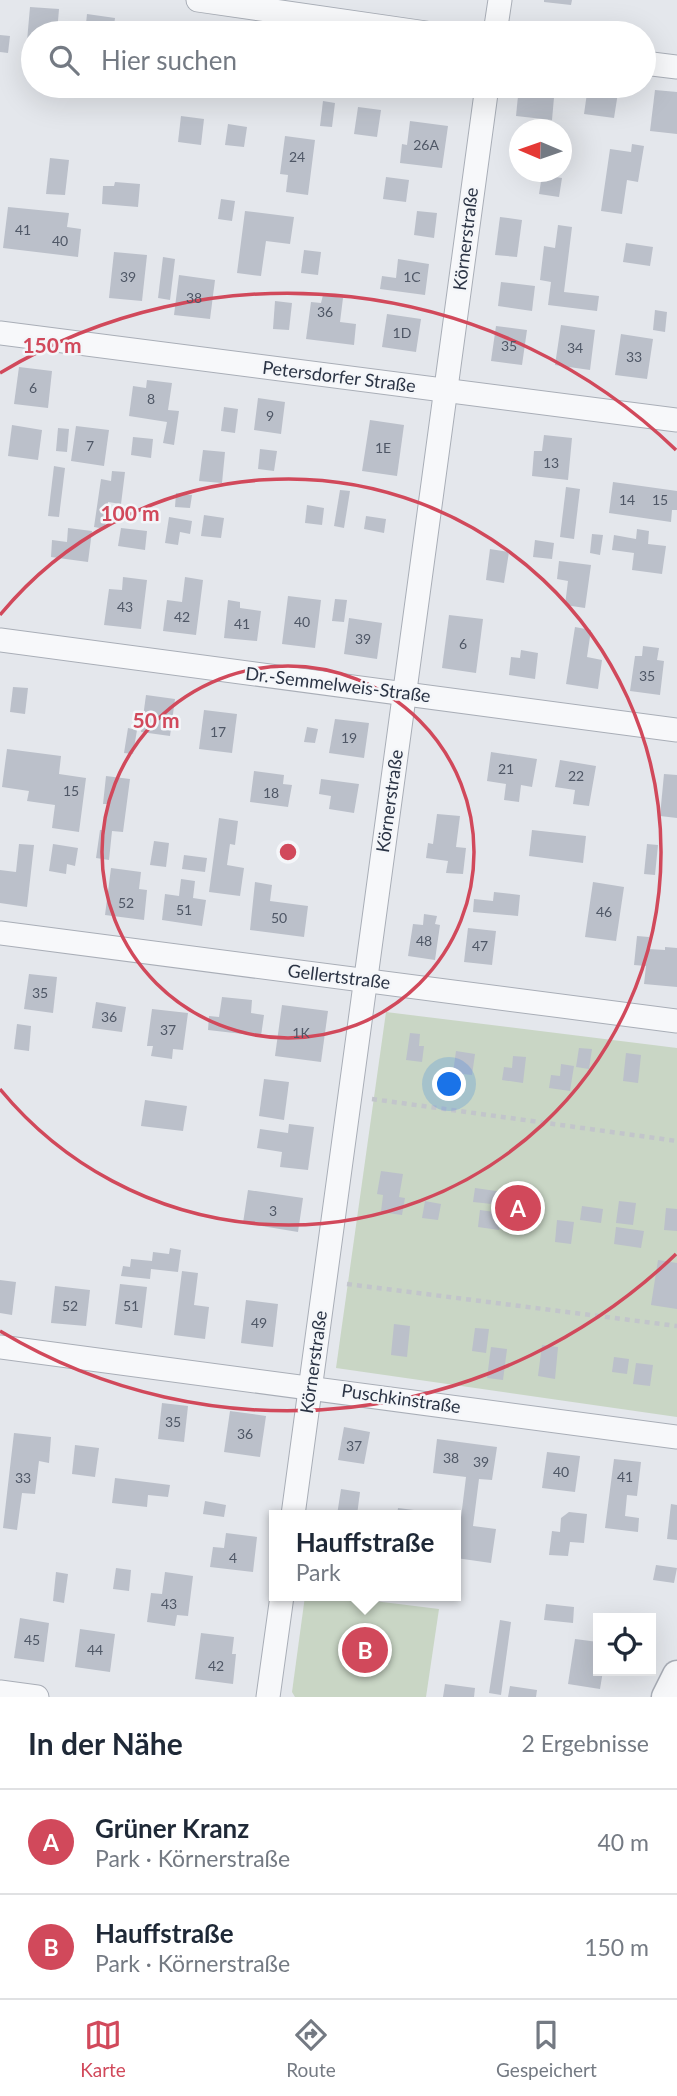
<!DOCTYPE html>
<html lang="de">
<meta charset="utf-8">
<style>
:root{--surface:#fff;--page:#f6f6f7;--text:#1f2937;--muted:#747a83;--line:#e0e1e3;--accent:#d1495b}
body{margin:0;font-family:Lato,sans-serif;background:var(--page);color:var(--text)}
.controls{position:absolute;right:21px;bottom:21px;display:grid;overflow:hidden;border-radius:0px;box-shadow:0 7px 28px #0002}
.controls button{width:63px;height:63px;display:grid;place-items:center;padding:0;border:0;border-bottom:2px solid var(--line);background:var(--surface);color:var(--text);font:35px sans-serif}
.compass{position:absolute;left:509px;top:119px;width:63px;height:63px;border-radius:50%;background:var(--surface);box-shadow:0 7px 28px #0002;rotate:272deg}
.you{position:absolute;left:450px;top:1085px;width:24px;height:24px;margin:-18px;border:5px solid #fff;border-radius:50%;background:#1a73e8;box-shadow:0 0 0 10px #1a73e833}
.badge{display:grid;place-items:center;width:46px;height:46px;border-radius:50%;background:var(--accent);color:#fff;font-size:23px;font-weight:700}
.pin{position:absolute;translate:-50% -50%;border:4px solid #fff;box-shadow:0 2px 7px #0006}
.popup{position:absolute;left:269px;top:1510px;width:192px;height:91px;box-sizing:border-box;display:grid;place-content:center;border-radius:0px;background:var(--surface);filter:drop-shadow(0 2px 5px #0005);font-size:23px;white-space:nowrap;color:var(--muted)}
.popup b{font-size:26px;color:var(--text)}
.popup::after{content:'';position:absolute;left:50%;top:100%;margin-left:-14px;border:14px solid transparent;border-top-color:var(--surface)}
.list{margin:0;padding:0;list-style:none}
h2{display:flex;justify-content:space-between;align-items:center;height:91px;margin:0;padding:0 28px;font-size:30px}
h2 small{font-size:23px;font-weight:400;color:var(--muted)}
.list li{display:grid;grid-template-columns:46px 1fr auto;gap:21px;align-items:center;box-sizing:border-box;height:105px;padding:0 28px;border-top:2px solid var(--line)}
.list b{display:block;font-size:26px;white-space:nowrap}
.list p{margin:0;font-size:23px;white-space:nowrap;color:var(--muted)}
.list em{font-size:23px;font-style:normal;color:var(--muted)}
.icon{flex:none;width:38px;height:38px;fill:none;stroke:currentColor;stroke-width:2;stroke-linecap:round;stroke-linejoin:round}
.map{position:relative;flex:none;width:677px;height:1697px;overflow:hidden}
.search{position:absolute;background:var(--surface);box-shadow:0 7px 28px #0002;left:21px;right:21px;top:21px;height:77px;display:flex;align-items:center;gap:18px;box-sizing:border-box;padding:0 24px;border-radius:38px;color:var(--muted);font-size:26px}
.sheet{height:301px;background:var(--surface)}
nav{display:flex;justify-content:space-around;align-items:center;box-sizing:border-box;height:98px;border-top:2px solid var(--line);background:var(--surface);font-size:19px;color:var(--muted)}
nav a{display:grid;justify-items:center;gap:4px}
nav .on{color:var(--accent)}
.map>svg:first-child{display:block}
</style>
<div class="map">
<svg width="677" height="1697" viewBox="0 0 677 1697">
<rect width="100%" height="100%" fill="#e4e7ec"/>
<!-- green -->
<g fill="#c9d6c5">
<polygon points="386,1012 677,1048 677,1417 336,1368"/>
<polygon points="305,1596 334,1596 439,1609 426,1697 295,1697 292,1692"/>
</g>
<!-- building -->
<g fill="#bbc0ca">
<polygon points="544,0 572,0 571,5 544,2"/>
<polygon points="30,7 59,9 57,33 33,33 33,41 27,41"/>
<polygon points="87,14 115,18 113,33 85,33"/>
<polygon points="150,26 179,29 179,33 149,33"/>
<polygon points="0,35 10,36 8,53 0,52"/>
<polygon points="143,86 170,86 169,97 142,94"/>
<polygon points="342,86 389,86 389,93 342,87"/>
<polygon points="519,86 555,86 552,120 516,116"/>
<polygon points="588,86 619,86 614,118 584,114"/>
<polygon points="655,90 677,92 677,134 650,131"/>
<polygon points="323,101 335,103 332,127 320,126"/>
<polygon points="358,107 381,110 377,137 354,134"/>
<polygon points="181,116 204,119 201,145 178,142"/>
<polygon points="410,121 448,126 442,168 400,163 402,144 407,145"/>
<polygon points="228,124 247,127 244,147 225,145"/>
<polygon points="285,136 315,140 308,195 286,192 288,175 280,174"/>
<polygon points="632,144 644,146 638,182 627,180 622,214 601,211 610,149 631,152"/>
<polygon points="50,158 69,160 65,195 46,194"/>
<polygon points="542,175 562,178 559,197 539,194"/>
<polygon points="386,177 409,180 406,202 383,199"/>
<polygon points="115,182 140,184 138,207 102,204 103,186 114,186"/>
<polygon points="221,199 235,201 232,221 218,219"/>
<polygon points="8,207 69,213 67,227 81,229 78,257 3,248"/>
<polygon points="245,211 294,217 290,244 266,241 261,276 237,273"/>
<polygon points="417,211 437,213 434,238 414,235"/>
<polygon points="500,217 522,220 517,257 495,255"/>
<polygon points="558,225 572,227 564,292 599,296 597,311 548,305 551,282 540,280 544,246 555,248"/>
<polygon points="626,243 653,247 650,266 623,262"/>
<polygon points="304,250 321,252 318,275 301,273"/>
<polygon points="114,252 147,255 142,301 109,298"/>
<polygon points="163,257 175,259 170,300 158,298"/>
<polygon points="398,259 429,264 425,295 380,289 382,276 396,278"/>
<polygon points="179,275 215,280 210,319 174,315"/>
<polygon points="501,282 535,286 532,311 498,306"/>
<polygon points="323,295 343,298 340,322 356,324 354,345 306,339 311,302 321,303"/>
<polygon points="275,301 292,303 289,330 273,329"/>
<polygon points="655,310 667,312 665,332 653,330"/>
<polygon points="387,314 421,319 416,352 382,347"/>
<polygon points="561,325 595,330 590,370 555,365"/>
<polygon points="496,326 527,330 522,365 491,361"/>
<polygon points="621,334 653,339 647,379 615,375"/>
<polygon points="19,367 52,371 48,408 14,404"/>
<polygon points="147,380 172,383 168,410 179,411 174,445 163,443 167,422 129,416 133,386 146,388"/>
<polygon points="258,398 285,402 281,434 254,430"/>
<polygon points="224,407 238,409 235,433 221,431"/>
<polygon points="370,420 404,425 397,476 362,471"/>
<polygon points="12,425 42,430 38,460 8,456"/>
<polygon points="76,426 109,430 104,466 71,461"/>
<polygon points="58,428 69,429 67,452 56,451"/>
<polygon points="544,435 572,438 568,480 532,476 534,451 542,451"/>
<polygon points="133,437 153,439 151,458 131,455"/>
<polygon points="260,449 277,451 274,471 258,469"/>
<polygon points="203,450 225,452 222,483 199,481"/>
<polygon points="54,466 65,468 59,517 48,516"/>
<polygon points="112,471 125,472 121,504 108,502 105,529 94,527 101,479 111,481"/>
<polygon points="613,482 677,491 677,510 672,510 671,522 609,513"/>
<polygon points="566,487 580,489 574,539 560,537"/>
<polygon points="340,490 350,491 344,528 334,526"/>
<polygon points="176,493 192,495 190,508 175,507"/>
<polygon points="307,505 324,508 322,525 305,523"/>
<polygon points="204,515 224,518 221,538 201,536"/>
<polygon points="366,516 386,519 384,533 364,529"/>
<polygon points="169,517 192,521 190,534 180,532 178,545 165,543"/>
<polygon points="68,528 92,531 88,562 51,557 52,540 67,542"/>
<polygon points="121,528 147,531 145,550 118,546"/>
<polygon points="637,529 649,531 648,544 666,546 662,574 632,570 634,553 612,550 614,535 636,539"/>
<polygon points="592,534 603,535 600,555 590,553"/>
<polygon points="535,540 554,543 552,559 533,557"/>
<polygon points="490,549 509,552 504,583 486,580"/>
<polygon points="559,561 591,565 585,608 565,605 568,581 557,579"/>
<polygon points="123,577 147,580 141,629 104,625 109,589 122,590"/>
<polygon points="185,577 203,580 196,635 163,631 167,600 182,602"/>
<polygon points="288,596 321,600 315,648 282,644"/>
<polygon points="335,599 347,600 344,622 332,621"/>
<polygon points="228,600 240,602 240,608 261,611 257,641 224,638"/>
<polygon points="449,615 483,619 476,673 442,668"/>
<polygon points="349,618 382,623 377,659 344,654"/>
<polygon points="575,627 591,630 587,657 602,660 598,689 566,684"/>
<polygon points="643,646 659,648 657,660 664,661 660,695 630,691 635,656 642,656"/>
<polygon points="521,650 538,653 535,679 509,675 511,657 520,658"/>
<polygon points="13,687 28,688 25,714 10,712"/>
<polygon points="146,695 175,699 170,736 141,732"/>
<polygon points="204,710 237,714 232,753 199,749"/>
<polygon points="335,719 369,723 364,758 329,753"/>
<polygon points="307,727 318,729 315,743 304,742"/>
<polygon points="128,728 137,730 133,754 124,753"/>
<polygon points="7,749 61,756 59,774 86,778 79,832 52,828 55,805 27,801 29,791 2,787"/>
<polygon points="491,752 537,759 532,787 521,785 519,802 504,800 506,784 487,781"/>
<polygon points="560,760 596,766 589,806 573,804 575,790 555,787"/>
<polygon points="254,771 284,775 283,784 292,785 288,807 250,802"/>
<polygon points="664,774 677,775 677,818 660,816"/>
<polygon points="106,776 130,779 123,832 112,831 109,860 96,858 100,830 104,830 107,804 103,804"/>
<polygon points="321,779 359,784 354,813 329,809 331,796 319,794"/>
<polygon points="437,814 460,816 456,847 466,848 463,874 446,873 448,861 426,858 428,843 433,844"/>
<polygon points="219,818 238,821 235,845 230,844 227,865 244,868 240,896 209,892"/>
<polygon points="532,830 586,836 583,863 529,856"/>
<polygon points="154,841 169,843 166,867 150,865"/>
<polygon points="19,844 34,845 27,907 0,903 0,870 16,872"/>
<polygon points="53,844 78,848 75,866 67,864 66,874 49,871"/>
<polygon points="647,844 658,845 655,875 644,874"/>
<polygon points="184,855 207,858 205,872 182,869"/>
<polygon points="111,868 141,872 139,889 147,890 144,920 105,915"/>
<polygon points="181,879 195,881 193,898 206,900 202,926 162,920 165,894 179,896"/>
<polygon points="255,882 272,885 270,901 308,906 304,937 250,930"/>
<polygon points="593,882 624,887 616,941 585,937"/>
<polygon points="494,892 520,895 518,916 473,912 474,899 493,901"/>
<polygon points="424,914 437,916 435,924 440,925 435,960 408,956 413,924 423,925"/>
<polygon points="468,928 496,931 492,965 464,962"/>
<polygon points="637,936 649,937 648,949 665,950 665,947 677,948 677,987 644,984 646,966 634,965"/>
<polygon points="29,974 57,977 53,1013 24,1009"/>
<polygon points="222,997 252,1000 251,1013 264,1015 261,1036 208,1030 209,1016 219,1017"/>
<polygon points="96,1002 126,1007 122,1032 92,1028"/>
<polygon points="282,1005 328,1011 321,1062 275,1056"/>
<polygon points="152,1009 188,1013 183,1050 173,1049 172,1059 151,1056 153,1046 147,1046"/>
<polygon points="17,1024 31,1026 29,1051 14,1049"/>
<polygon points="410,1033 420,1034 419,1046 424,1046 422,1062 406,1060"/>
<polygon points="579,1048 592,1049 589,1069 576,1067"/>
<polygon points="456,1051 475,1054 472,1075 453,1073"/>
<polygon points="626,1053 641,1055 638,1083 623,1081"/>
<polygon points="513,1056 526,1057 523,1083 502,1080 504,1067 512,1068"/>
<polygon points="561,1064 574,1066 570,1091 549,1088 551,1075 560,1076"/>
<polygon points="264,1079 289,1082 284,1120 259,1116"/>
<polygon points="145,1100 187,1106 183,1131 141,1126"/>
<polygon points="289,1124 314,1127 308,1170 280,1167 282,1152 257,1148 260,1129 288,1133"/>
<polygon points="381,1171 403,1174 399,1197 405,1198 402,1215 381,1212 383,1195 377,1194"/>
<polygon points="510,1185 529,1187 527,1199 540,1201 539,1210 508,1207"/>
<polygon points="475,1188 503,1192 501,1205 473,1202"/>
<polygon points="248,1190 303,1198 298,1232 243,1223"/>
<polygon points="425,1201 441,1204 438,1220 422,1218"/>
<polygon points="619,1201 636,1203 633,1225 616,1223"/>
<polygon points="582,1206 603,1209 601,1223 580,1220"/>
<polygon points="666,1208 677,1209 677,1231 664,1230"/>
<polygon points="480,1210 501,1213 499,1230 478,1227"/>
<polygon points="557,1220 574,1222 571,1244 555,1242"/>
<polygon points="616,1227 644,1231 641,1248 614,1244"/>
<polygon points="170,1248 181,1250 178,1272 151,1269 150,1279 121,1276 123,1266 130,1267 131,1259 152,1261 153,1252 169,1254"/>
<polygon points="658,1260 677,1263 677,1309 651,1305"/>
<polygon points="182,1271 198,1273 194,1305 209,1307 205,1339 174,1335"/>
<polygon points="0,1280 16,1282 12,1315 0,1313"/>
<polygon points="120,1284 147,1287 142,1328 115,1324"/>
<polygon points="55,1286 90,1290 86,1326 51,1323"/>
<polygon points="246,1300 278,1304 273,1347 241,1343"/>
<polygon points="394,1324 410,1326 407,1357 391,1355"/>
<polygon points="475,1328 489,1329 486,1353 472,1351"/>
<polygon points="542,1345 558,1347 555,1379 538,1376"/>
<polygon points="491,1347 507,1349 503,1380 487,1378"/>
<polygon points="614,1357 629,1359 627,1374 612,1372"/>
<polygon points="636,1363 653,1365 650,1386 633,1384"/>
<polygon points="162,1403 188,1406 184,1442 158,1439"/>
<polygon points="230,1411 266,1416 260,1457 224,1452"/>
<polygon points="344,1427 370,1432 364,1464 338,1460"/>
<polygon points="14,1433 51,1437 49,1463 39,1461 35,1494 22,1493 17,1530 3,1528"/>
<polygon points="437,1439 497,1447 492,1480 479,1479 473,1526 496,1529 491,1563 456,1558 466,1477 433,1473"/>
<polygon points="75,1445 99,1448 95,1477 72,1474"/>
<polygon points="547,1452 580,1456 575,1492 542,1488"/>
<polygon points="614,1459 641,1462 637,1496 627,1495 625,1516 639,1518 638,1532 605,1528"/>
<polygon points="115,1478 170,1485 168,1497 148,1495 147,1507 112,1503"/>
<polygon points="341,1489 360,1492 357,1515 337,1515"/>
<polygon points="205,1501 226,1505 224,1517 203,1514"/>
<polygon points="671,1504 677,1505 677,1540 667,1539"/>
<polygon points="398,1508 422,1511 421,1515 397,1515"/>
<polygon points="569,1512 587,1514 584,1543 570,1542 568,1556 549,1555 552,1531 560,1532 561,1518"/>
<polygon points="226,1533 257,1537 253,1572 210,1567 213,1547 224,1548"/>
<polygon points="656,1565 677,1568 674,1583 653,1580"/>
<polygon points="116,1568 131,1570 129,1591 113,1589"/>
<polygon points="56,1572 68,1574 64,1603 53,1601"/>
<polygon points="165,1572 193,1576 188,1616 177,1615 175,1626 147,1622 151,1593 162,1594"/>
<polygon points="546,1604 574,1607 573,1623 544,1620"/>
<polygon points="20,1618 49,1623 44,1662 14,1658"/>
<polygon points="500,1620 511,1622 501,1695 489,1693"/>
<polygon points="80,1629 115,1634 110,1672 75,1667"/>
<polygon points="201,1633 234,1637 232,1654 236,1654 233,1684 195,1679"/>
<polygon points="575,1639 598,1642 598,1671 603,1671 600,1689 568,1684"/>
<polygon points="445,1684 475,1688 474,1697 443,1697"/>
<polygon points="510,1686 537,1690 536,1697 508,1697"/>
</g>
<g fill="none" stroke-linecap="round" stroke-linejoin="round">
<!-- minor casing -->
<g stroke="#a9aeb7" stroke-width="25">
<g id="minor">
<polyline points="198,0 426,33"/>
<polyline points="495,33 500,0"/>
<polyline points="644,63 677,67"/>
<polyline points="0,333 677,420"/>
<polyline points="0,640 677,730"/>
<polyline points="0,933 677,1021"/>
<polyline points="0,1347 677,1437"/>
<polyline points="293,1515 487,86"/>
<polyline points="0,1692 37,1697"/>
<polyline points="268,1697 282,1596"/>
</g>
</g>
<!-- tertiary casing -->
<g stroke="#a9aeb7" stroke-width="31">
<polyline id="tertiary" points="666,1697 677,1675"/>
</g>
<!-- path -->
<g stroke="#c2c5cb" stroke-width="4.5" stroke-dasharray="5 5" stroke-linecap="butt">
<polyline points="372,1099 677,1141"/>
<polyline points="347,1284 677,1326"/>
</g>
<!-- minor -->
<use href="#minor" stroke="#f7f8fa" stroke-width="23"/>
<!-- tertiary -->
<use href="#tertiary" stroke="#f7f8fa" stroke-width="28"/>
</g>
<!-- distance rings -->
<g fill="none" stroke="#d1495b" stroke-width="3.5">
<circle cx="288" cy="852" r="186"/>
<path d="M0 615A373 373 0 1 1 0 1089"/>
<path d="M676 1254A559 559 0 0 1 0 1331M0 373A559 559 0 0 1 676 450"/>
</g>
<g text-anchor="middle" stroke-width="5" stroke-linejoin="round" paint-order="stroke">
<!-- number labels -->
<g font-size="14" fill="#4f5766">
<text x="426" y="150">26A</text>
<text x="297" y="162">24</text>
<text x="23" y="235">41</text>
<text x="60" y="246">40</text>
<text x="128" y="282">39</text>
<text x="412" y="282">1C</text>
<text x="194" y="303">38</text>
<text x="325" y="317">36</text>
<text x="402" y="338">1D</text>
<text x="509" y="351">35</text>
<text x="575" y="353">34</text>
<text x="634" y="362">33</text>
<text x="33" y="393">6</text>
<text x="151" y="404">8</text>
<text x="270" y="421">9</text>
<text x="90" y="451">7</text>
<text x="383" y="453">1E</text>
<text x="551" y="468">13</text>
<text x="627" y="505">14</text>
<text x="660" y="505">15</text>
<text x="125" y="612">43</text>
<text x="182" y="622">42</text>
<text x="302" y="627">40</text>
<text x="242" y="629">41</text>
<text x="363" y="644">39</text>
<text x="463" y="649">6</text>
<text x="647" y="681">35</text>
<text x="218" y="737">17</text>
<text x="349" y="743">19</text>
<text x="506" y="774">21</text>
<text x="576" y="781">22</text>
<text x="71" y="796">15</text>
<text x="271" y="798">18</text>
<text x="126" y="908">52</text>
<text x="184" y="915">51</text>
<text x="604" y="917">46</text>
<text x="279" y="923">50</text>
<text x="424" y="946">48</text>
<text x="480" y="951">47</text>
<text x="40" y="998">35</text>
<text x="109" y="1022">36</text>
<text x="168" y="1035">37</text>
<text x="301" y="1038">1K</text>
<text x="273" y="1216">3</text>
<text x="70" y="1311">52</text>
<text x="131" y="1311">51</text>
<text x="259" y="1328">49</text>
<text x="173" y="1427">35</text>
<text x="245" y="1439">36</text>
<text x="354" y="1451">37</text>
<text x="451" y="1463">38</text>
<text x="481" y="1467">39</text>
<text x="561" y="1477">40</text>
<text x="625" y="1482">41</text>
<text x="23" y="1483">33</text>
<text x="233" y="1563">4</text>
<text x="169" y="1609">43</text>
<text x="32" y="1645">45</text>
<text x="95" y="1655">44</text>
<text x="216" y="1671">42</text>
</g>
<!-- street labels -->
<g font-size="18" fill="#2b3445" stroke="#f4f6f9">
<text transform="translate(466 239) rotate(-83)" y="6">Körnerstraße</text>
<text transform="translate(339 377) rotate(7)" y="6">Petersdorfer Straße</text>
<text transform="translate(338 685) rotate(7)" y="6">Dr.-Semmelweis-Straße</text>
<text transform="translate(390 801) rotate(-82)" y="6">Körnerstraße</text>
<text transform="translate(339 977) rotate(7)" y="6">Gellertstraße</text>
<text transform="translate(314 1362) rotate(-82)" y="6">Körnerstraße</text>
<text transform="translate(401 1399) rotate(8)" y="6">Puschkinstraße</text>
</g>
</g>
<circle cx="288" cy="852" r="10" fill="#d1495b" stroke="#f4f6f9" stroke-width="3.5"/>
<g font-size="21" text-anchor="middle" font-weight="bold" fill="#d1495b" stroke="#f4f6f9" stroke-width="5" stroke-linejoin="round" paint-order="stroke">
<text x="52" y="353">150 m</text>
<text x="130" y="521">100 m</text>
<text x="156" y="728">50 m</text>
</g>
</svg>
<div class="controls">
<button><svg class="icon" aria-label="locate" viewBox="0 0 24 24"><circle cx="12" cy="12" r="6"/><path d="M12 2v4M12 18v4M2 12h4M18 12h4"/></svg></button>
</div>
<svg class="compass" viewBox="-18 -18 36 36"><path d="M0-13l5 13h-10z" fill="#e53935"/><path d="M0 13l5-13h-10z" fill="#747a83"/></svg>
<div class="you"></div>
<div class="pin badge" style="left:518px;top:1208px">A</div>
<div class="pin badge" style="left:365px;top:1650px">B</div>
<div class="popup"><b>Hauffstraße</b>Park</div>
<div class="search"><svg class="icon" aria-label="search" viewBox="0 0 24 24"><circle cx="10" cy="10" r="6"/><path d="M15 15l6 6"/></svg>Hier suchen</div>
</div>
<section class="sheet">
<h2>In der Nähe<small>2 Ergebnisse</small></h2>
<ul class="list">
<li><span class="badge">A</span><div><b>Grüner Kranz</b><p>Park · Körnerstraße</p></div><em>40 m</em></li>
<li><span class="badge">B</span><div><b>Hauffstraße</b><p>Park · Körnerstraße</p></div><em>150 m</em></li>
</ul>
</section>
<nav>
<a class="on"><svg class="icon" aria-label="map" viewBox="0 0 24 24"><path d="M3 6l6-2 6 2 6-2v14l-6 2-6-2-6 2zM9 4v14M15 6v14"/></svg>Karte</a>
<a><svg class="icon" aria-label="directions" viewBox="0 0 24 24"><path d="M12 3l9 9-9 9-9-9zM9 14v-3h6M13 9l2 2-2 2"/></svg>Route</a>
<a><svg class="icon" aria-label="saved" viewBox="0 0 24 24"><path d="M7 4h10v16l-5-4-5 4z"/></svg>Gespeichert</a>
</nav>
